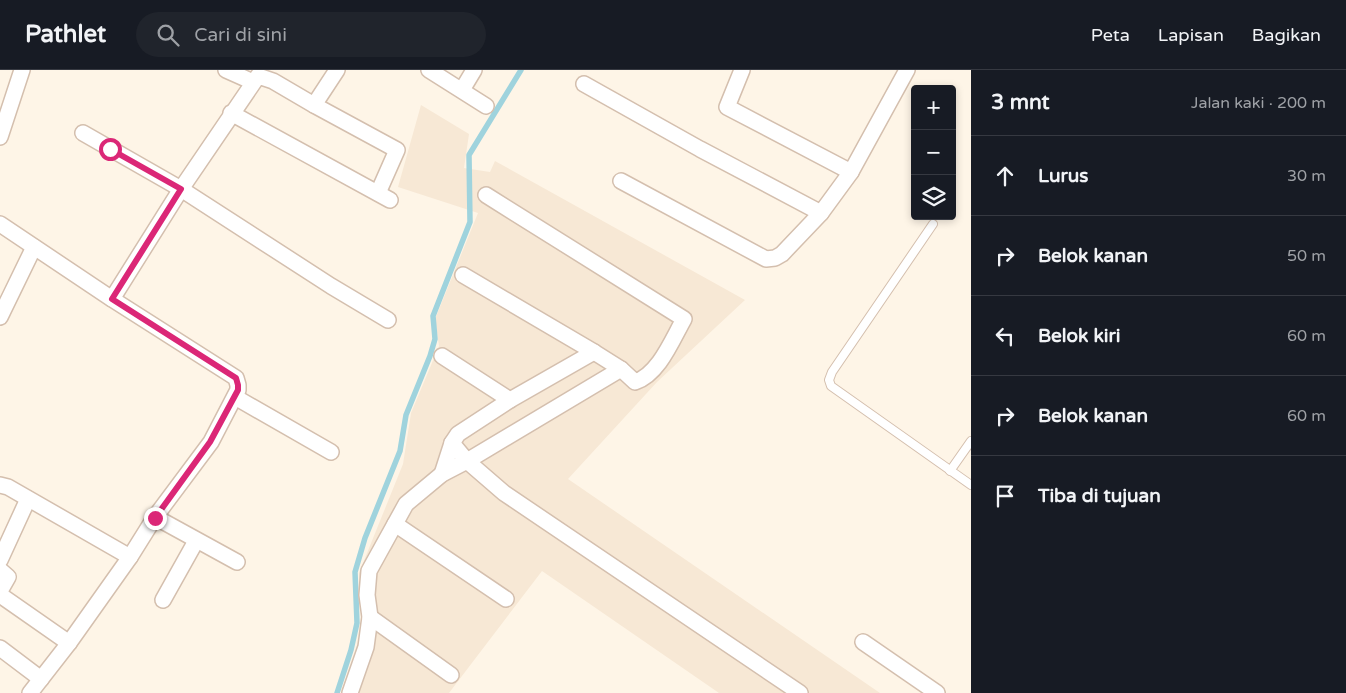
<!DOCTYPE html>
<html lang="id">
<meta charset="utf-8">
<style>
:root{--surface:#171b24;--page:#20242c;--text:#f1f3f6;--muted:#9ea1a6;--line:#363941}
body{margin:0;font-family:"Varela Round",sans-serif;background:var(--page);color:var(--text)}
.controls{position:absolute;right:15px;top:15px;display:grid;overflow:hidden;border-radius:5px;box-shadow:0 2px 8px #0003}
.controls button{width:45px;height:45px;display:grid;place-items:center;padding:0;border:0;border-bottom:1px solid var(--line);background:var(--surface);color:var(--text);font:25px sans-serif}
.stop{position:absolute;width:15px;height:15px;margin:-11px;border:4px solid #db2777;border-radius:50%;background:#fff}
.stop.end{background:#db2777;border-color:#fff;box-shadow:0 1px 5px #0008}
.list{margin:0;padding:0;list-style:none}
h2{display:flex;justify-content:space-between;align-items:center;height:65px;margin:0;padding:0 20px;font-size:21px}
h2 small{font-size:16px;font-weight:400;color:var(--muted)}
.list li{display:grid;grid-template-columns:32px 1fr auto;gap:15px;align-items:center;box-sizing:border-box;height:80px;padding:0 20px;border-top:1px solid var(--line)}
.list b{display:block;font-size:19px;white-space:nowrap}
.list em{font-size:16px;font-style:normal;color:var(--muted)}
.icon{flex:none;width:28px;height:28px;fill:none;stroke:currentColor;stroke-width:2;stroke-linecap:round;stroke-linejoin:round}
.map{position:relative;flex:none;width:971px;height:623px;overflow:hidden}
header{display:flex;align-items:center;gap:30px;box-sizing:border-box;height:70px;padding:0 25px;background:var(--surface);border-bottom:1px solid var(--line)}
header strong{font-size:24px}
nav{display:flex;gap:28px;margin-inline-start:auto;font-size:18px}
.search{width:350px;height:45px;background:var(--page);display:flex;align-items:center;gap:12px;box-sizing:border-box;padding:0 18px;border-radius:28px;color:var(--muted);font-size:19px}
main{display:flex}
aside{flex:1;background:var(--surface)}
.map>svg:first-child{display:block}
</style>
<header>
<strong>Pathlet</strong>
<div class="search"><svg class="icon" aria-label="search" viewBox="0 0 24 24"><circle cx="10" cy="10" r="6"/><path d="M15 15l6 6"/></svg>Cari di sini</div>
<nav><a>Peta</a><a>Lapisan</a><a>Bagikan</a></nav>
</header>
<main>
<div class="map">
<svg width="971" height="623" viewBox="0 0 971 623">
<rect width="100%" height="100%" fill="#fef5e7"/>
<!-- residential -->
<polygon fill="#f7e8d5" points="421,35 469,64 464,98 490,102 495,91 745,230 657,312 568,409 880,623 719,623 542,501 449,623 343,623 359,569 362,543 359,503 403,394 411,343 439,276 435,249 478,143 398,117"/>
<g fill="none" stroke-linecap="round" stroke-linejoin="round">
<!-- stream -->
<polyline stroke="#9fd3dd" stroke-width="5.5" points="337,623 351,580 357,553 355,502 365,468 400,381 406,345 430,286 435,269 433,246 470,152 469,85 521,0"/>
<!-- lane casing -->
<g stroke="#d4bfae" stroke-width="10">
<g id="lane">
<polyline points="933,154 832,302 829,310 831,316 971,415"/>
<polyline points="950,401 971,371"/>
</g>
</g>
<!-- street casing -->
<g stroke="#d4bfae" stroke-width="18">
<g id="street">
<polyline points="226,0 253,12"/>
<polyline points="429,0 486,36"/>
<polyline points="742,0 727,37 851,102"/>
<polyline points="584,14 700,79 821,143"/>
<polyline points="462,20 474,0"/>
<polyline points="314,35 337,0"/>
<polyline points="231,43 390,130"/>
<polyline points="83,63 181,119 331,216 388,250"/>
<polyline points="0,67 22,0"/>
<polyline points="621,111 766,189 775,188 782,184 821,143 851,102 907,0"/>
<polyline points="0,154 112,229 236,308 238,315 238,320 211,372 155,447 130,487 69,573 30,623"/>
<path d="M463,205L594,282L621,299L635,312C659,304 672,270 684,249L486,125"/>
<polyline points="112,229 181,119 258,6 273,11 314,35 397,80 378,123"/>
<polyline points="0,247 34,177"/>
<polyline points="442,286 510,330"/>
<polyline points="235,327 331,382"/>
<polyline points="452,373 467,391 504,423 800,623"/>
<polyline points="442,404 452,373 458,364 510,330 594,282"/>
<polyline points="0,415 8,417 130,487"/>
<polyline points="155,447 237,492"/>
<polyline points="395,454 506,529"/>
<polyline points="0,490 28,429"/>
<polyline points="0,500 8,507 0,521 3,527 69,573"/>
<polyline points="163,530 196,471"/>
<polyline points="370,547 451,605"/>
<polyline points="863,572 937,623"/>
<polyline points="0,578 41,609"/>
<polyline points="350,623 366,577 370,547 367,525 369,501 406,434 442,404 467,391 621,299"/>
</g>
</g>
<!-- lane -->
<use href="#lane" stroke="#fff" stroke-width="8"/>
<!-- street -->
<use href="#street" stroke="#fff" stroke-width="15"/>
</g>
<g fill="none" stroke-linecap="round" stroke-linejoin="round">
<!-- route -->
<polyline stroke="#db2777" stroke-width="6" points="110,79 181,119 112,229 236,308 238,315 238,320 210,372 155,448"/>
</g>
</svg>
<div class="controls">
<button>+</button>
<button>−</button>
<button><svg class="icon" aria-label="layers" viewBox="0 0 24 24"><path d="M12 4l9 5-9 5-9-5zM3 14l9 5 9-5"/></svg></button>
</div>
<div class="stop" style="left:110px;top:79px"></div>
<div class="stop end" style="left:155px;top:448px"></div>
</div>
<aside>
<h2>3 mnt<small>Jalan kaki · 200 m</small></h2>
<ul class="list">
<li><svg class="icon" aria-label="ahead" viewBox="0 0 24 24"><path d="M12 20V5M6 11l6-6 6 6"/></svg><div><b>Lurus</b></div><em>30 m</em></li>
<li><svg class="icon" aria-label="right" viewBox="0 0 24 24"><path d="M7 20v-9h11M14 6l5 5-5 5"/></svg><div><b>Belok kanan</b></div><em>50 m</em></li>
<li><svg class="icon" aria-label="left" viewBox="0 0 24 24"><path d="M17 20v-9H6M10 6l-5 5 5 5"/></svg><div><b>Belok kiri</b></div><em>60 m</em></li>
<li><svg class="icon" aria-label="right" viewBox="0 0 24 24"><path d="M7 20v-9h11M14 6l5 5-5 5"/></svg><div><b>Belok kanan</b></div><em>60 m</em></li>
<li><svg class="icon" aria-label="arrive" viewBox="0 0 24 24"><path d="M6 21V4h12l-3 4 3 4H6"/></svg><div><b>Tiba di tujuan</b></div></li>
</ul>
</aside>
</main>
